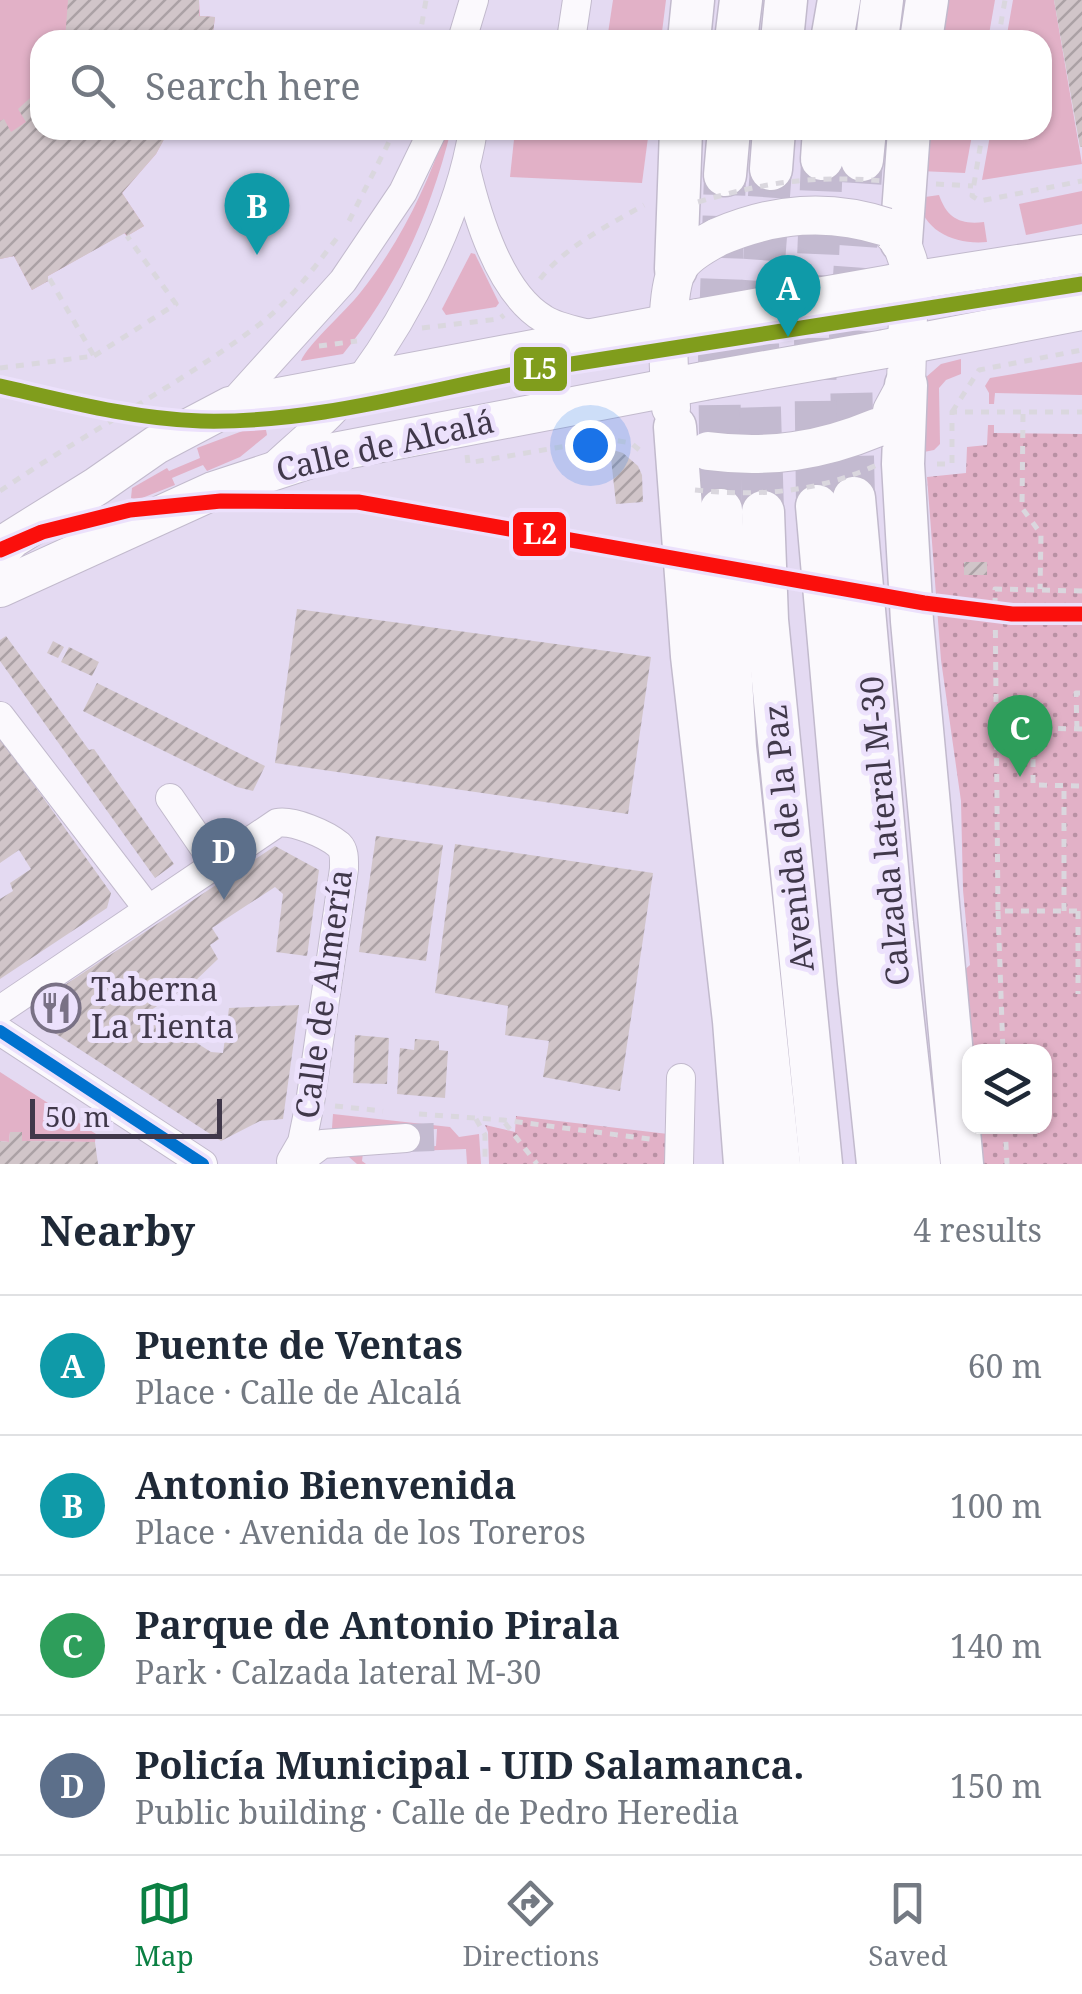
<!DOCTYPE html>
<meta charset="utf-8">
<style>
:root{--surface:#fff;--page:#f6f6f7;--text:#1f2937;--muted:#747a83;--line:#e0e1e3;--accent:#0b8043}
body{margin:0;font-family:"Noto Serif",serif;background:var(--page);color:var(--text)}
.controls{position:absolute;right:30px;bottom:30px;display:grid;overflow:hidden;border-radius:20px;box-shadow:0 2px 8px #0004}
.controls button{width:90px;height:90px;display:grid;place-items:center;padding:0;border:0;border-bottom:2px solid var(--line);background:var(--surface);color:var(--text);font:50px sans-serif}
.scale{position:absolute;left:30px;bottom:25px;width:192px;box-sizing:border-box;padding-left:10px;border:5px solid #40384a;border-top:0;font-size:28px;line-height:35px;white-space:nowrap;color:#40384a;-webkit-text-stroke:8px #ece1fc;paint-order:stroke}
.you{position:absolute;left:590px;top:445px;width:35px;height:35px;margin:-25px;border:8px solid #fff;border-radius:50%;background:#1a73e8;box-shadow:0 0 0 15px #1a73e833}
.badge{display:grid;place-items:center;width:65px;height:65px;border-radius:50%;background:var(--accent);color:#fff;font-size:32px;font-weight:700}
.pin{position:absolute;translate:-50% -82px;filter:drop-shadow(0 2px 5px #0008)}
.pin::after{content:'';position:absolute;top:52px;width:35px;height:30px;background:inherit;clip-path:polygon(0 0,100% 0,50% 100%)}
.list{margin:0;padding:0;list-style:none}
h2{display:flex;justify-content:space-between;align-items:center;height:130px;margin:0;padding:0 40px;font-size:42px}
h2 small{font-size:32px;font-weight:400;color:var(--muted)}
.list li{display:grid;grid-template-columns:65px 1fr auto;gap:30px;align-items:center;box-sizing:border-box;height:140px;padding:0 40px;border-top:2px solid var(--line)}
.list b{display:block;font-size:38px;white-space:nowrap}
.list p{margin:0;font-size:32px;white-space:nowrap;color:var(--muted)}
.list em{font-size:32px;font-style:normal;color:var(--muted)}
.icon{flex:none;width:55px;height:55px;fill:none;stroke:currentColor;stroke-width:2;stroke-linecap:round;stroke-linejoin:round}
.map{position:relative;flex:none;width:1082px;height:1164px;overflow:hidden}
.search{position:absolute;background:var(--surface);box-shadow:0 2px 8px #0004;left:30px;right:30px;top:30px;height:110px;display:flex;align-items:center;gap:25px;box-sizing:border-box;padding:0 35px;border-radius:30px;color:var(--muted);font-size:38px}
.sheet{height:690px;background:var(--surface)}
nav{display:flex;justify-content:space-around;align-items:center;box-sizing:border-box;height:140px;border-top:2px solid var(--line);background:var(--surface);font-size:28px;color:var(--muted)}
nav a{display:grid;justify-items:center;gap:5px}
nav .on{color:var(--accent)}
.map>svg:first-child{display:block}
</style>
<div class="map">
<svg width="1082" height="1164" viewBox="0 0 1082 1164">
<defs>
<pattern id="park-dots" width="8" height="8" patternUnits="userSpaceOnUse" patternTransform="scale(2.5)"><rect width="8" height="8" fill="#e2b1c7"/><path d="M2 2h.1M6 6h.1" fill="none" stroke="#b991a4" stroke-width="1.8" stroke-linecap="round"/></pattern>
<pattern id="building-hatch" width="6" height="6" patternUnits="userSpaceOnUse" patternTransform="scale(2.5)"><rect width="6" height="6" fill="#d1c5c9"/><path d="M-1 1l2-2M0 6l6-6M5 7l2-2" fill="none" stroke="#aba1a5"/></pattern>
</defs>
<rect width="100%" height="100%" fill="#e4daf2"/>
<!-- green -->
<g fill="#e2b1c7">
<polygon points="0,0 199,0 200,16 215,17 212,40 40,40 40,130 169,130 156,154 122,193 144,226 127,236 124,233 48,276 48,281 32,290 14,256 0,259"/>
<polygon points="613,0 666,0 661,40 607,40"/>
<polygon points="942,0 995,0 988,40 936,40"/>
<polygon points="1013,0 1054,0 1082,164 982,180 991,130 1042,130 1042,40 1006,40"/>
<path d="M446,130H451C430,214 398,286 343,354L301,361C307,345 346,311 360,293C399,244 426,189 446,130Z"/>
<polygon points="515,130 649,130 642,183 510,177"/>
<polygon points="924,130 973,130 965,173 920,171"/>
<polygon points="1082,191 1082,224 1026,235 1019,204"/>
<path d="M939,195C947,218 960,225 984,222L987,242C956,245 923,232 918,198Z"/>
<polygon points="471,253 475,254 499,303 496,307 446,315 442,309"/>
<polygon points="961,359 961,374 946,380 939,388 940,444 934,450 924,452 925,378 941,364"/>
<polygon points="1082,362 1082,395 995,393 994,404 989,404 989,393 985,386 990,378"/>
<polygon points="261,424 265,425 267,435 240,457 207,471 203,465 172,478 175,485 137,500 131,498 132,488 167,468 169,471 200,458 197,448"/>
<polygon points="0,1072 96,1134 95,1142 22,1141 22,1132 10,1132 9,1142 0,1141"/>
<polygon points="333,1114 450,1127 459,1137 479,1134 481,1164 467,1164 466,1149 363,1153 362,1161 366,1164 357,1164 342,1151 436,1146 437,1129 337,1133 332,1128"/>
</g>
<!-- park -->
<g fill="url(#park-dots)">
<polygon points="988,425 994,425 994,433 1082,434 1082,1164 982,1164 978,1127 1044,1126 1044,1052 970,1051 962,972 970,965 963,890 961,801 941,660 927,477 966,473 967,447 987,445"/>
<polygon points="516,1116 668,1134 669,1164 489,1164 488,1132 485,1125 515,1132"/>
</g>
<!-- building -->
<g fill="url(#building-hatch)">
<polygon points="68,0 199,0 199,16 215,17 212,40 65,40"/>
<polygon points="1054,0 1082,0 1082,147 1080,147"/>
<polygon points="40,89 40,130 169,130 156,154 122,193 144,226 127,236 125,233 48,276 48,281 32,290 14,256 0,259 0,121 4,119 11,132 26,122 18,109"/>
<polygon points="610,449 623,453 638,466 642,475 643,502 616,504"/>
<rect x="964" y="562" width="23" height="13"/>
<polygon points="297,609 651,657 628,814 275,763"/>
<polygon points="6,636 89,750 94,749 174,864 155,878 0,661 0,640"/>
<polygon points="53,641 64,647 58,658 47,653"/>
<polygon points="69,647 99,662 92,676 61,662"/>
<polygon points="97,683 265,766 253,791 237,787 83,711"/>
<polygon points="0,737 111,893 107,908 0,979 0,899 13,891 10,883 31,869 19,850 0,863"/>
<polygon points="376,836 443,845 426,961 359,952"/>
<polygon points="455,844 653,873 620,1091 543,1077 549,1041 505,1035 508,1006 435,993"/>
<polygon points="275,846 319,870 307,956 276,952 283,894 275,887 212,928 219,939 210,945 218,959 194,982 148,1012 211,1052 223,1053 229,1008 299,1005 283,1119 260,1121 221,1141 36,1021 33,1006"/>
<polygon points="355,1035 389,1038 387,1084 353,1083"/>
<polygon points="415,1039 439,1041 439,1050 448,1051 445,1098 397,1094 400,1048 414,1050"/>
<polygon points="10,1132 22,1132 22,1141 95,1142 98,1164 0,1164 0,1141 9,1142"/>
</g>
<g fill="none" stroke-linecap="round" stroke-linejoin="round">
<!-- minor-tunnel -->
<polyline stroke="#c3bad0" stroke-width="28" stroke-dasharray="28 14" stroke-linecap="butt" points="406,1138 437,1137"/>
<!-- highway-tunnel -->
<g stroke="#c3bad0" stroke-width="42" stroke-dasharray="42 21" stroke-linecap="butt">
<polyline points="854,498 850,335 862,160"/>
<polyline points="817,506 815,335 822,159"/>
<polyline points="721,510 719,353 725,175"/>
<polyline points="763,512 758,343 771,169"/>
</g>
<!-- minor casing -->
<g stroke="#c2bacd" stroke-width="30">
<g id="minor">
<polyline points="462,40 474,0"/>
<polyline points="571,40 577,0"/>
<path d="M466,169C477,216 500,293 544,319C558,328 580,331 596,336"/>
<polyline points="230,406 343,281 403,192 433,130"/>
<path d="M273,467C302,440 336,413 360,380C410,312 460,214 473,130"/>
<polyline points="0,716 148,909"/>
<polyline points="170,798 216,865"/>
<path d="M0,1010L277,823C293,820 326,834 339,845C345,851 344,861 344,869L310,1103L302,1142L291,1161"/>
<polyline points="0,1031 203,1164"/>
<polyline points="297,1163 322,1144 406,1138"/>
<polyline points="679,1164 681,1078"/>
</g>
</g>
<!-- major casing -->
<g stroke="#c2bacd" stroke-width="40">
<g id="major">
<polyline points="886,227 901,241 908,261 909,280 906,385 892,411"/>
<polyline points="891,284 1082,254"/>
<polyline points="885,349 1082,311"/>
<path d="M671,408C669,374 664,303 676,272C682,256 703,245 718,237"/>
<polyline points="0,551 12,539 97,486 156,445 230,406 698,318"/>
<polyline points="0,588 213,491 329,453 704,381"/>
</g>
</g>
<!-- highway casing -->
<g stroke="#c2bacd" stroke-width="45">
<g id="highway">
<polyline points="689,40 693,0"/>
<polyline points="736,40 741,0"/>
<polyline points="782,40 786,0"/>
<polyline points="832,40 839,0"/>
<polyline points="877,40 882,0"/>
<polyline points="921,40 927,0"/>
<polyline points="822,159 824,130"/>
<polyline points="862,160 865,130"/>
<polyline points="771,169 774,130"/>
<polyline points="725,175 729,130"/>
<polyline points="901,241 909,130"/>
<polyline points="676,269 681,130"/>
<polyline points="906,385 903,464 912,621 962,1164"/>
<polyline points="675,427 692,656 734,1021 745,1164"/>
<polyline points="854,498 892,924 919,1164"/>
<polyline points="817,506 859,983 878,1164"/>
<polyline points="721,510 735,747 779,1164"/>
<polyline points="763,512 767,620 821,1164"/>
</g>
</g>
<!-- path -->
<g stroke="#dad7de" stroke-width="5" stroke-dasharray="8 8" stroke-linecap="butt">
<polyline points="419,40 426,0"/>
<polyline points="998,40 1005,0"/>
<polyline points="983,130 972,196 980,201 1082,181"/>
<polyline points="936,184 973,186"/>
<polyline points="349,221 395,130"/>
<path d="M540,279C566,246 607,226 644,205"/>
<polyline points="422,328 499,319 504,315"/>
<polyline points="319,346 357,341"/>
<polyline points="94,356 176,304 127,236"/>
<polyline points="0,368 94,356 48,276"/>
<polyline points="952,412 979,370 1082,350"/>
<polyline points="1023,414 1022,508 1041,534 1040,589"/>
<polyline points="467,455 468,463 607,439 631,443 643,453"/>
<polyline points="937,464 952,464 952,412 1082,412"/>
<path d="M0,491C85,433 178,386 260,324C290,301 314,268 337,238"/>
<polyline points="1082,591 995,589 998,911 1082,911"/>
<polyline points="996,728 1033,728"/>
<polyline points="1077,729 1076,693 1082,693"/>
<polyline points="1082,729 1033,728 1033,785 1082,786"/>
<polyline points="998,911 1003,1052"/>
<polyline points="1064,911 1064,786"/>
<polyline points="1078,911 1078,994"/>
<polyline points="335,1106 383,1111"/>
<polyline points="419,1114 503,1120 657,1140"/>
<polyline points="476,1119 485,1135 485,1164"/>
<polyline points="505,1123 537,1164"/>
<polyline points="1005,1126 1007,1164"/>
</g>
<!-- minor -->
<use href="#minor" stroke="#fbf9fd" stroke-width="28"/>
<!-- major -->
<use href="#major" stroke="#fbf9fd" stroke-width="38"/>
<!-- highway -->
<use href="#highway" stroke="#fbf9fd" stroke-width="42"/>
<!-- major-bridge casing -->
<g stroke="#c2bacd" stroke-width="40" stroke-linecap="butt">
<g id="major-bridge">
<path d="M718,237C774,213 828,208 886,227"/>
<polyline points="698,318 891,284"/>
<polyline points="704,381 885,349"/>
<path d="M708,451C768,459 821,451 876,428"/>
</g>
</g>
<!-- path-bridge -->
<g stroke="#dad7de" stroke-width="5" stroke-dasharray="8 8" stroke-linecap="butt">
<path d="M698,202C766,182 812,175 884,181"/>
<path d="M695,490C761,497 819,492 879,464"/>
</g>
<!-- major-bridge -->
<use href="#major-bridge" stroke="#fbf9fd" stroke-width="38"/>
<!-- bus-1 casing -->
<g stroke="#ece1fc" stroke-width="20">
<polyline id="bus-1" points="0,1031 203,1164"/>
</g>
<!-- bus-1 -->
<use href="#bus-1" stroke="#0072ce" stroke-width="12"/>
<!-- metro-1 casing -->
<g stroke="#ece1fc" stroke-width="22">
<polyline id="metro-1" points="0,550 42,532 130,510 221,501 358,502 924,603 1012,614 1082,614"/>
</g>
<!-- metro-2 casing -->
<g stroke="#ece1fc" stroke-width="22">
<path id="metro-2" d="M0,386C66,401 133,419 201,421C323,424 440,385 559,366C733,339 908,311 1082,284"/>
</g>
<!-- metro-1 -->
<use href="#metro-1" stroke="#fb0f0c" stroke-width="15"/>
<!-- metro-2 -->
<use href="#metro-2" stroke="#809d1c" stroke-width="15"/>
</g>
<!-- icons -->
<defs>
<g id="restaurant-ring" transform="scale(2.5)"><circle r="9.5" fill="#ece1fc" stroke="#797185" stroke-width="1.5"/><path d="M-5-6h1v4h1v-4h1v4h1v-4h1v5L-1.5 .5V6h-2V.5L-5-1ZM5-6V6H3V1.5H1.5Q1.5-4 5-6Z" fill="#797185"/></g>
</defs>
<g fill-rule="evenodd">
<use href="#restaurant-ring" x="56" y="1008"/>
</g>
<g text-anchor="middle" stroke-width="10" stroke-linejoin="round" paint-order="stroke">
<!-- street labels -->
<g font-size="32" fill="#40384a" stroke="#ece1fc">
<text transform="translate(385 446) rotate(-13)" y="11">Calle de Alcalá</text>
<text transform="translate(885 831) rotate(-95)" y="11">Calzada lateral M-30</text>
<text transform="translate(789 838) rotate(-96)" y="11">Avenida de la Paz</text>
<text transform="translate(324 994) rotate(-82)" y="11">Calle de Almería</text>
</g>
<!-- poi labels -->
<g font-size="32" fill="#40384a" stroke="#ece1fc" text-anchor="start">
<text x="91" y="1001">Taberna<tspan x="91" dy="37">La Tienta</tspan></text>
</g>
</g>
<g stroke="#ece1fc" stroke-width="4">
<rect x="512" y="345" width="57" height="48" rx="10" fill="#809d1c"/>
<rect x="511" y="510" width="57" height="48" rx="10" fill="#fb0f0c"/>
</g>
<g font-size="28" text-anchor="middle" font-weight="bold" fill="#fff">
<text x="540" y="379">L5</text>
<text x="540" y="544">L2</text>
</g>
</svg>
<div class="controls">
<button><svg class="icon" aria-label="layers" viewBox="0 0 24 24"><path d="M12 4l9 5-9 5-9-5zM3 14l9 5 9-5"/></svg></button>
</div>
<div class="scale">50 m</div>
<div class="you"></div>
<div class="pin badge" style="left:788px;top:337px;background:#0f9aa8">A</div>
<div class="pin badge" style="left:257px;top:255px;background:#0f9aa8">B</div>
<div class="pin badge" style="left:1020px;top:777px;background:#2e9e5b">C</div>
<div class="pin badge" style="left:224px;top:900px;background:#5c6f8a">D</div>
<div class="search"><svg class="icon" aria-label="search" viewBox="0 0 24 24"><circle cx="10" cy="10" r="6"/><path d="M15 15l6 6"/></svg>Search here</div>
</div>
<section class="sheet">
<h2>Nearby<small>4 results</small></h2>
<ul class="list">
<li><span class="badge" style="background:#0f9aa8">A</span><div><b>Puente de Ventas</b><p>Place · Calle de Alcalá</p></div><em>60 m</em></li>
<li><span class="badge" style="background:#0f9aa8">B</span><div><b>Antonio Bienvenida</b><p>Place · Avenida de los Toreros</p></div><em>100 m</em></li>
<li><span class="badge" style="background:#2e9e5b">C</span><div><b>Parque de Antonio Pirala</b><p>Park · Calzada lateral M-30</p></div><em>140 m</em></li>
<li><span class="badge" style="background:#5c6f8a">D</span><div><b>Policía Municipal - UID Salamanca.</b><p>Public building · Calle de Pedro Heredia</p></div><em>150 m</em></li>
</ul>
</section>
<nav>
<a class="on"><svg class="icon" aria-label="map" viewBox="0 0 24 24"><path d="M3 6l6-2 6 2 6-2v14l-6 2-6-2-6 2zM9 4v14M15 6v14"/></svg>Map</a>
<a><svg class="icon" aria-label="directions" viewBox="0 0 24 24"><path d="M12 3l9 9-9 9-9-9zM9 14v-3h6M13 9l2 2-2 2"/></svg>Directions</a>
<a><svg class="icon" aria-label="saved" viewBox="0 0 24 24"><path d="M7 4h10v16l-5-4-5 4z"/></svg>Saved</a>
</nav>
